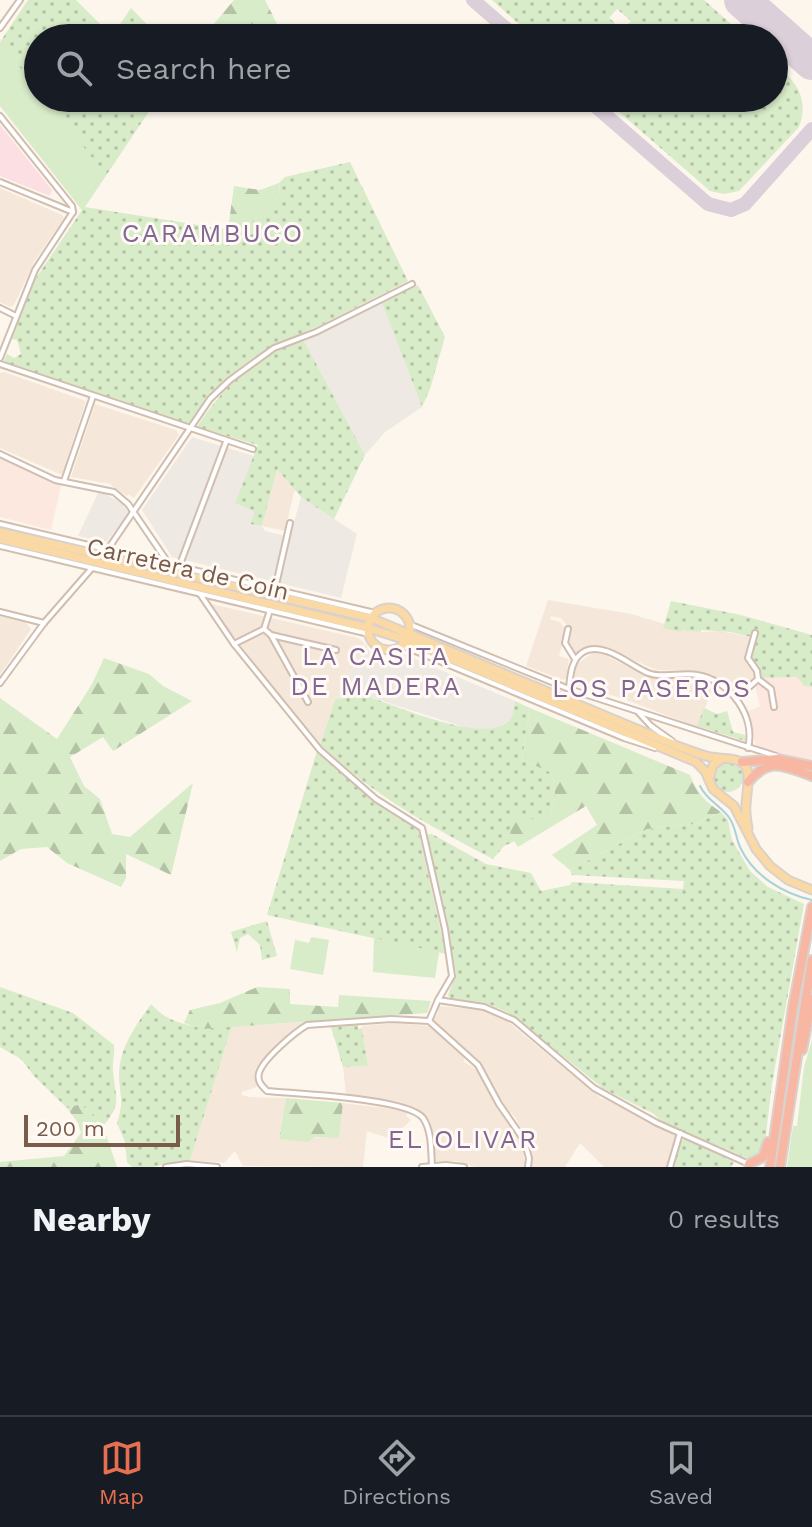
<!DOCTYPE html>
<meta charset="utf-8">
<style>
:root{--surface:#171b24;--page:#20242c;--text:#f1f3f6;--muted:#9ea1a6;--line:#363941;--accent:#e76f51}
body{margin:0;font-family:"Work Sans",sans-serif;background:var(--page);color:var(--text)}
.scale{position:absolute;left:24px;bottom:20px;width:156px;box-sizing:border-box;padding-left:8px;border:4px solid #7a5c4d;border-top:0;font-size:22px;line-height:28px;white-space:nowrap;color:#7a5c4d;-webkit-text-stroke:6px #fffaf3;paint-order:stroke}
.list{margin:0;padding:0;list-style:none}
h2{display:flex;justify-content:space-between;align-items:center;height:104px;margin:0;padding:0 32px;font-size:34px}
h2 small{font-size:26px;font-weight:400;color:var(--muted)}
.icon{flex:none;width:44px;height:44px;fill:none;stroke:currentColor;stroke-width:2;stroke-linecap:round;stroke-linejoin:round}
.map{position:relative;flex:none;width:812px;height:1167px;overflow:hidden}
.search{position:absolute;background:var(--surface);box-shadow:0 2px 6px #0004;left:24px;right:24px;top:24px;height:88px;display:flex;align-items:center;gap:20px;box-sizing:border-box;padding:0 28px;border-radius:44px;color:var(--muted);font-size:30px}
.sheet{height:248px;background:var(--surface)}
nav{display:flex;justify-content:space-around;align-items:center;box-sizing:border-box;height:112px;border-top:2px solid var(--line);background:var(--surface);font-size:22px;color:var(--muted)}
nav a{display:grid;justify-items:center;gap:4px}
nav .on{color:var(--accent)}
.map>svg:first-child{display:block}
</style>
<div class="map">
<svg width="812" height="1167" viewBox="0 0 812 1167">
<defs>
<pattern id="grass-dots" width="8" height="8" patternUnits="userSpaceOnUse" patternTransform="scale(2)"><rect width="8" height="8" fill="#d8ecc9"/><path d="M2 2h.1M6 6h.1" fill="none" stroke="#b4c2a5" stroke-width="1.8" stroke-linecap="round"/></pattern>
<pattern id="forest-firs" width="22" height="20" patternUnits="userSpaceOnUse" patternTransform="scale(2)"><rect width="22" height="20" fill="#d8ecc9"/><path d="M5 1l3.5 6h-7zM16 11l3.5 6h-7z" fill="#b4c2a5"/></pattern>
</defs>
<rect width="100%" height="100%" fill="#fdf6ec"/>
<!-- residential -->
<g fill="#f5e8da">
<polygon points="0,188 62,215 64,218 34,262 14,305 10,307 0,302"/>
<polygon points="4,372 86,401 62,475 0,448 0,373"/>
<polygon points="95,404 176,430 179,435 134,498 128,494 127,496 110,484 71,477"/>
<polygon points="276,468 295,488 285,531 262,526"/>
<polygon points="548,600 631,614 665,624 666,627 700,632 719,631 752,637 745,655 755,671 755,677 736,694 728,682 711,675 695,671 656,670 605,647 589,647 573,654 568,644 569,628 561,618 551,616 550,619 560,622 566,630 559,656 569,659 566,678 563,680 526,666"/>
<polygon points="207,603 358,638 364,642 361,656 334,701 320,745"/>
<polygon points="0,616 25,622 31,629 0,675"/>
<polygon points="593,653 600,653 651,678 691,678 715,684 697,727 624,699 576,685 574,677 577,664"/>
<polygon points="438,1006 478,1009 496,1014 499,1018 502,1017 602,1099 607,1100 676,1136 667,1167 604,1167 580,1143 565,1167 531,1167 531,1154 526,1138 515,1117 499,1102 481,1064 433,1021 438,1013"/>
<polygon points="307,1022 296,1027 275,1046 256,1068 254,1076 257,1087 242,1092 242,1095 249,1097 286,1098 279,1139 339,1137 343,1103 401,1110 408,1112 406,1116 411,1120 391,1139 367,1131 363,1167 243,1166 235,1151 224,1163 190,1160 232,1026"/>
<polygon points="395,1023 429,1026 464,1057 464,1062 478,1070 522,1143 525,1167 475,1167 456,1161 436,1161 430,1125 418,1110 401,1102 346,1096 343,1067 368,1066 362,1026"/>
</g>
<!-- commercial -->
<g fill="#fde8e0">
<polygon points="0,458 61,486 51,530 0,517"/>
<polygon points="797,677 804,686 812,687 812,762 800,762 756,746 749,721 751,720 747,712 760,706 755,686 761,678"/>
</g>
<!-- industrial -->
<g fill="#efe9e4">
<polygon points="382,303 422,407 385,432 365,455 304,341"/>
<polygon points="192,437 254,456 235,503 254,511 252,524 262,526 265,531 290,537 301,497 357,534 341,598 172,557 142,510"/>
<polygon points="99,491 121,502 128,512 127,516 106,542 78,536"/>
<polygon points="365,643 373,658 387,662 393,656 403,654 515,701 511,719 498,728 473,730 364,695 335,699 361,656"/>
</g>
<!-- medical -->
<polygon fill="#fbdfe3" points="0,125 52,190 50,196 0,176"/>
<!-- grass -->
<g fill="url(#grass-dots)">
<path d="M28,0H76L112,36L131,8L160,38H38V98H158L85,207L211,227L219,237C242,234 266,211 280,194L279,183L285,177L350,162L408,281L321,325L270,347L226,378L188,425L6,364L4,361L7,354L14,358L21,354L17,340L12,339L34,281L82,210L0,91V42Z"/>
<polygon points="492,0 704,0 747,38 608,38 618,26 622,30 631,21 617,9 609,18 615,23 602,38 535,38"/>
<path d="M774,62C795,81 810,97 799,127L739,191L724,194L710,191L603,98H774Z"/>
<polygon points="418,285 445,337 430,389 422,407 382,303"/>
<path d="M304,341L365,455L334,519L301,497L277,469L262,526L251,524L254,511L235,503L258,445L197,427C221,389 259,352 304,341Z"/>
<polygon points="671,601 741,615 812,635 812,687 804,686 797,677 761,678 750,656 751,648 748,647 752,637 730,632 701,630 701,632 682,630 681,632 663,628"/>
<path d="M364,695C393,704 488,748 510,719C513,715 514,706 515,701L530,708L522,760L550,772C557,789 556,800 550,817L510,835L515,841L504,846L493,859C426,824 376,797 320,745L335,699Z"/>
<polygon points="704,708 717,714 727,711 733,732 745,735 745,741 697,726"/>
<polygon points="317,751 372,800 418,829 446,954 267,915"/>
<circle cx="728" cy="777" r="15"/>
<polygon points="721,812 728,820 732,840 750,871 768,887 804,904 772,1084 764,1150 754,1161 661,1121 654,1114 604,1089 509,1013 491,1005 451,999 448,995 456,974 426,835 432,834 486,864 531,873 541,891 570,885 572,882 683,889 684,881 572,875 570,870 647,829 695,824"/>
<polygon points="267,921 277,956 262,960 260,945 248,934 240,938 237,952 231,932"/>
<path d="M0,987L73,1013L114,1045C115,1054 112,1062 113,1071C115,1098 123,1103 103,1126L81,1104L67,1108L34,1076L21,1059L0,1047Z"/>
<path d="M151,1004C172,1028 203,1029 232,1026L190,1160L152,1167H132L127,1162L125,1142L117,1123C125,1099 119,1095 119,1073C120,1047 136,1025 151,1004Z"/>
<polygon points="358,1025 358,1029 362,1028 368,1066 343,1067 331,1027"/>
<polygon points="685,1138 734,1162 731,1167 672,1167 679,1143"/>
</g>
<!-- forest -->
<g fill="url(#forest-firs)">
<polygon points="234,0 265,0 284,38 202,38"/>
<path d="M279,183L280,194C266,211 242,234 219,237L211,227L228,229L234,186L260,190Z"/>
<polygon points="104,658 149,674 163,686 192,701 113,751 103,737 70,757 84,786 100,799 112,834 130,837 193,783 171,875 126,854 126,878 121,887 67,863 47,847 21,849 0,861 0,698 57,739 92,684"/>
<path d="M530,708L690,775C697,793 705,802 721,812L695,824L647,829L570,870L552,855L597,825L586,806L518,847L510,835L514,812L538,821L550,817C556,800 557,789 550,772L522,760Z"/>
<polygon points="257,987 290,989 290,1004 338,1007 339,995 431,1001 427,1013 202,1029 184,1023 190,1010 220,1003"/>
<polygon points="286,1098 343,1103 339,1138 315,1137 308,1142 279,1139"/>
<polygon points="81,1104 103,1126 117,1167 0,1167 0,1162 64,1156 81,1133 78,1123 67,1108"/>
</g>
<!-- park -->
<g fill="#d8ecc9">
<polygon points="0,42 38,90 38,98 45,98 106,175 82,210 0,106"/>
<polygon points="311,937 329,940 323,975 290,969 295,940 309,943"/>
<polygon points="374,938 439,952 435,978 373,972"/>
<polygon points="812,1040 812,1167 787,1167 793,1126 797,1126 804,1067"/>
</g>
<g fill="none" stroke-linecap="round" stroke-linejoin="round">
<!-- stream -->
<path stroke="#a5d3da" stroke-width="2" d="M700,786C707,801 722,806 730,819C736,828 736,840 741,849C754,876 784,894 812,900"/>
<!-- taxiway -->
<g stroke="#dbcfda" stroke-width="14">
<polyline points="473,0 517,38"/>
<polyline points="586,98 708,204 731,210 745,204 812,129"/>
</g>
<!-- runway -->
<polyline stroke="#dbcfda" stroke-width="36" points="742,0 812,62"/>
<!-- street casing -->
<g stroke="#d1beb0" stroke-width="8">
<g id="street">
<polyline points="0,28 20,0"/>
<polyline points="0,116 72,206 73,212"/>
<polyline points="0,182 73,212"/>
<polyline points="0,308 16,316"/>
<polyline points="0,358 35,270 73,212"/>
<polyline points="0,364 253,449"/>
<polyline points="0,454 55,480 114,492 128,504 169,564"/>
<polyline points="64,481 93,396"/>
<polyline points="0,524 375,613"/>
<polyline points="0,546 369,634"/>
<polyline points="108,549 210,399 230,380 274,348 316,332 412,284"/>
<polyline points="179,567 226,442"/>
<polyline points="275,589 290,523"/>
<polyline points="200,594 234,644 320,750 376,799 422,828 445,929 452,976 438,1000"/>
<polyline points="0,612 44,623"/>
<polyline points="409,624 569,689 776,756"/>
<polyline points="264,629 271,635 336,650"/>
<polyline points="568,629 565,643 575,659"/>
<polyline points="755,633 748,658 757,671 758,679 771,689 774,707"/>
<polyline points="271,635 308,702"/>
<polyline points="234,644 264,629 270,610"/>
<polyline points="401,645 624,738 655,748"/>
<polyline points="0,683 44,623 92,568"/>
<path d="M569,689C570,676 571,658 585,651C605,642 631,666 648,673C663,679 682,672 697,675C730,680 756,716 748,748"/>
<polyline points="736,699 758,679"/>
<polyline points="639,713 651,726 672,741"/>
<path d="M429,1021L391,1019L307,1025C295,1032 263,1059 259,1073C257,1081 261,1085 267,1091C295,1094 408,1098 423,1118C432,1131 431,1151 432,1166"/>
<polyline points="429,1021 438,1000 484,1007 514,1020 594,1088 657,1123 749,1164"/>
<polyline points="429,1021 478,1065 499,1104 524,1140 529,1158 528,1167"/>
<polyline points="166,1167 187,1164 217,1167"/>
<polyline points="422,1167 446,1165 464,1167"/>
<polyline points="670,1167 680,1133"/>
</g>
</g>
<!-- primary casing -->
<g stroke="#dad1cd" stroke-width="11">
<g id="primary">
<path d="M0,532L371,618L680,747C690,750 700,755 710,757C725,760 749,754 748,778C748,800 743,803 748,828"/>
<polyline points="0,539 368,628 406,640 696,762 705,771 713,789 734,806 756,849 770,866 788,880 812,890"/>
<circle cx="389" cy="629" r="21"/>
<polyline points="709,779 713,765 722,759"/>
</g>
</g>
<!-- highway casing -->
<g stroke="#dad1cd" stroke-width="12">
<g id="highway">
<polyline points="742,762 777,759 812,766"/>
<path d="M748,782C770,756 784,766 812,776"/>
<polyline points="802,1050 812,999"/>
<polyline points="749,1164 763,1157 768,1142"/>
<polyline points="770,1167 793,1007 812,907"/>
<polyline points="780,1167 812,960"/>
</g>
</g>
<!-- street -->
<use href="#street" stroke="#fff" stroke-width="4"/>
<!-- primary -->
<use href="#primary" stroke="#fbd9a5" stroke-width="7"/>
<!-- highway -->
<use href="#highway" stroke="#f7b7a3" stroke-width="8"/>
</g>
<g text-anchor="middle" stroke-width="6" stroke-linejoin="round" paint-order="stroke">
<!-- street labels -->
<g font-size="24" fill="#7a5c4d" stroke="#fffaf3">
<text transform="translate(188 569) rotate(13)" y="8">Carretera de Coín</text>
</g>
<!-- neighbourhood labels -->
<g font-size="26" letter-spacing="2" fill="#846695" stroke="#fffaf3">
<text x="213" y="242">CARAMBUCO</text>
<text x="376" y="665">LA CASITA<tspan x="376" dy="30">DE MADERA</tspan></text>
<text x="652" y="697">LOS PASEROS</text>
<text x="463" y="1148">EL OLIVAR</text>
</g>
</g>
</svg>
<div class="scale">200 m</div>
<div class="search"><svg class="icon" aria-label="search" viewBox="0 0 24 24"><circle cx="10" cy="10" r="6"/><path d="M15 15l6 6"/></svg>Search here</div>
</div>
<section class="sheet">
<h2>Nearby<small>0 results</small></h2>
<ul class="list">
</ul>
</section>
<nav>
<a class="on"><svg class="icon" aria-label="map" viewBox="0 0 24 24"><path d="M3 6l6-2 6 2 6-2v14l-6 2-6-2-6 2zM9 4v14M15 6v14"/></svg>Map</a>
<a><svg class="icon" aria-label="directions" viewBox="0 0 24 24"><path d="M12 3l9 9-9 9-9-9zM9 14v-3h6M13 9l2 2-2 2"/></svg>Directions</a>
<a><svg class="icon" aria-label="saved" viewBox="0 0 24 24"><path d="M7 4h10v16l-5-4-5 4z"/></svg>Saved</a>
</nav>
